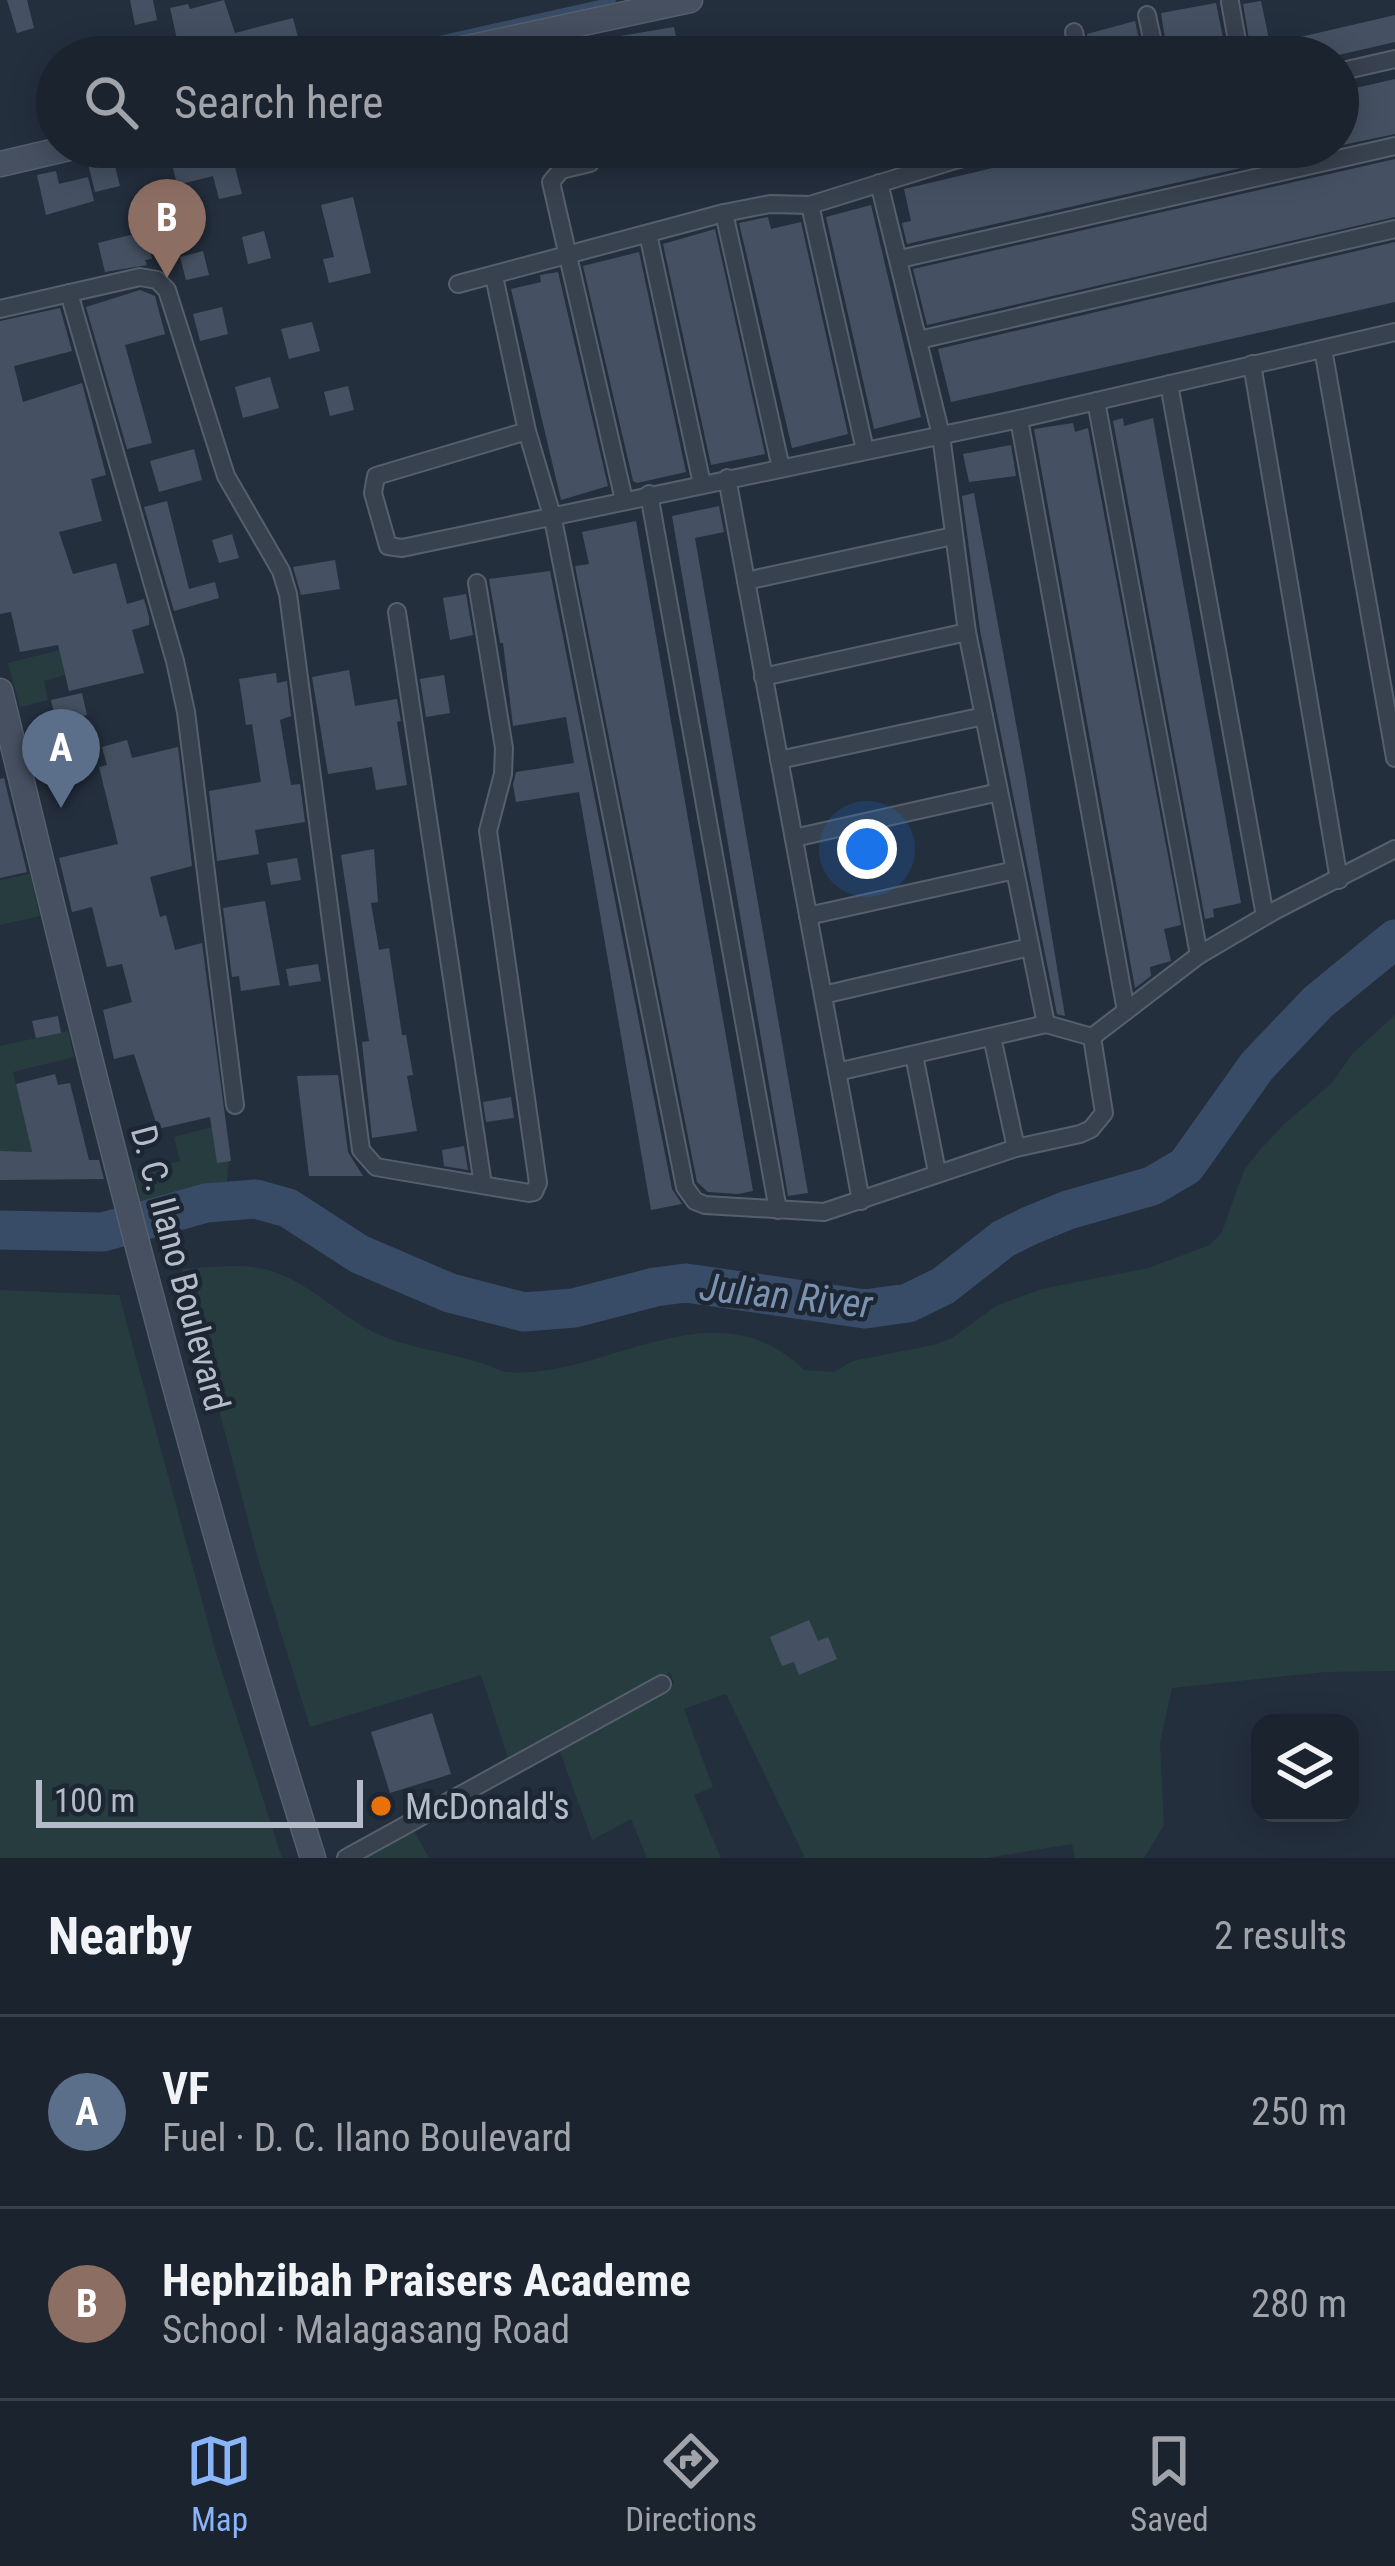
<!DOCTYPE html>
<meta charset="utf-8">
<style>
:root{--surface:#1b232e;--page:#242b36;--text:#f1f3f6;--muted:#a0a4aa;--line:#39404a;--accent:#8ab4f8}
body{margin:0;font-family:"Roboto Condensed",sans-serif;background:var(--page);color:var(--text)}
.controls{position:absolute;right:36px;bottom:36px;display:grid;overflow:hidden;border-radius:24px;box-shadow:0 6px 30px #0003}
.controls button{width:108px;height:108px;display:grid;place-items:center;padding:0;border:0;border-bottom:3px solid var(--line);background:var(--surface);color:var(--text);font:60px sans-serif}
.scale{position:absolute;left:36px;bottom:30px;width:327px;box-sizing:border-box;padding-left:12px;border:6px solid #b4bcc9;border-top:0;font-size:33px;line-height:42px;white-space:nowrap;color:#b4bcc9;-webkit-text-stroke:9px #1d2633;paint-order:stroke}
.you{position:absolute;left:867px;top:849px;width:42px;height:42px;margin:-30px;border:9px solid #fff;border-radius:50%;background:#1a73e8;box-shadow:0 0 0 18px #1a73e833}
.badge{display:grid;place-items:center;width:78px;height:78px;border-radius:50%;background:var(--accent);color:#fff;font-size:39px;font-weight:700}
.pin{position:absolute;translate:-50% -99px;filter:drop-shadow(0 3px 6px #0008)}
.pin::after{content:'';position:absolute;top:63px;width:42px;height:36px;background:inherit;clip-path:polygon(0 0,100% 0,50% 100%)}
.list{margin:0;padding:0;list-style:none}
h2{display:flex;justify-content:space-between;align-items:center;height:156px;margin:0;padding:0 48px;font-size:51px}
h2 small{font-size:39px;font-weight:400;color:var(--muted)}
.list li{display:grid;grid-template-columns:78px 1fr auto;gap:36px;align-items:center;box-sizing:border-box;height:192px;padding:0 48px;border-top:3px solid var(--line)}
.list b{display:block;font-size:45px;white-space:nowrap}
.list p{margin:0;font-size:39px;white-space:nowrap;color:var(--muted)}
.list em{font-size:39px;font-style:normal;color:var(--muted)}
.icon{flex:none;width:66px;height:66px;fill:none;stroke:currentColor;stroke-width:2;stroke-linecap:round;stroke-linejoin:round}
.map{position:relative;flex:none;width:1395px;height:1858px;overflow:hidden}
.search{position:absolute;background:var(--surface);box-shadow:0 6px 30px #0003;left:36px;right:36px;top:36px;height:132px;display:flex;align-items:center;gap:30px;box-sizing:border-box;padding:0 42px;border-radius:66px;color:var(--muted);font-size:45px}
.sheet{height:540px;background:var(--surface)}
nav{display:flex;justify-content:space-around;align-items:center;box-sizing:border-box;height:168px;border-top:3px solid var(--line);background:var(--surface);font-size:33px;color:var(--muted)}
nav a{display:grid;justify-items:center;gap:6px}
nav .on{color:var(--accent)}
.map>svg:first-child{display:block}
</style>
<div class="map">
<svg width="1395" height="1858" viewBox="0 0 1395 1858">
<rect width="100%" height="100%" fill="#242f3e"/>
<!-- green -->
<g fill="#263c3f">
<polygon points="59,650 65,675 44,681 48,700 20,707 8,663"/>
<polygon points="30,874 40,916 0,925 0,880"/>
<path d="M1395,1015V1671L1326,1672L1172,1688L1160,1743L1164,1825L1144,1858H1075L1072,1844L986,1858H805L726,1694L684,1709L713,1787L694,1795L721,1858H647L631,1819L592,1840L559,1749L674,1683L670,1673L509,1761L481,1675L310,1727L259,1562L182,1269C207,1268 239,1263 264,1269C305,1278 338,1315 375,1333C408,1348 447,1352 481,1363C490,1365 498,1371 507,1372C604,1381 713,1281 804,1370L834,1372L853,1361L933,1345L952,1338L996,1306L1042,1289L1148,1268L1210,1245L1222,1232L1244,1170L1259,1151L1284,1124L1332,1083L1352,1054Z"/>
<polygon points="68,1031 74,1057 13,1072 32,1152 0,1151 0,1046"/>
<polygon points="212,1127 215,1151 230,1148 227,1182 141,1205 134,1172 180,1161 174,1137"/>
<polygon points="0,1290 119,1295 217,1656 282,1858 0,1858"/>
<polygon points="413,1829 429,1858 359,1858"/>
</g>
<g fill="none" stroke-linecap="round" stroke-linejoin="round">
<!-- stream -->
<polyline stroke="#394c67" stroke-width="6" points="359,57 613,0"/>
<!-- river -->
<polyline stroke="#394c67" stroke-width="39" points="0,1230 103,1232 206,1203 256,1199 288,1208 359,1254 450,1293 524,1312 574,1308 655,1287 686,1283 865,1309 908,1303 943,1286 1003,1239 1029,1226 1068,1210 1152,1186 1186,1166 1257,1066 1318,1002 1395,939"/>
</g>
<!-- building -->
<g fill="#455162">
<polygon points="7,0 27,0 34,28 17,33"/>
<polygon points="130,0 153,0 157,20 135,25"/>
<polygon points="224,0 235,33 293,18 303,57 181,57 170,8 188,4 190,9"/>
<polygon points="1261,1 1270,44 1395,15 1395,42 1330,57 1252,57 1243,4"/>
<polygon points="1216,3 1227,57 1168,57 1161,13"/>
<polygon points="1135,21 1143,57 1091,57 1087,34"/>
<polygon points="674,27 680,55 625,57 620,36"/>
<polygon points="1395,79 1395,134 1338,146 1338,92"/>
<polygon points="205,147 271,147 272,154 234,163 242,194 219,199 213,176 177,185 171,159 206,150"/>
<polygon points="685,147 738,147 739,153 689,166"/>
<polygon points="1082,147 1333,147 907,244 902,223 911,221 904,189"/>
<polygon points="112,154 120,186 95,192 87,160"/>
<polygon points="1395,159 1395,217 927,325 913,269"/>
<polygon points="56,171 59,184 88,177 94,201 46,215 37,175"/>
<polygon points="353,197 371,273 329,283 323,259 334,257 321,205"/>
<polygon points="871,205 921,417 874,429 826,217"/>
<polygon points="768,217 771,229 801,222 848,434 792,448 739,223"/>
<polygon points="715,229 765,454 711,465 663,244"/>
<polygon points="146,231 152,259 145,260 147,265 105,272 98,243"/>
<polygon points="264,231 271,258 248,264 242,237"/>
<polygon points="1395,242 1395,302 951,402 938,349"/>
<polygon points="203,251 209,275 186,280 180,257"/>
<polygon points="639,252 686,472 637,483 633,481 583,266"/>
<polygon points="558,272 608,486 561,500 511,289 541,282 540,275"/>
<polygon points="140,290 155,296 165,334 125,345 152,443 127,449 86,307"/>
<polygon points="222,307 228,334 200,341 193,314"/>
<polygon points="60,308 72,351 14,366 23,402 82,383 106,475 91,479 102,521 59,532 73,574 116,563 127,604 144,599 149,617 149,625 132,630 144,673 69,691 58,645 20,652 11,612 0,614 0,321"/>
<polygon points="312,322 320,351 289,359 281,329"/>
<polygon points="270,377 279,408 243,418 235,387"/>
<polygon points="348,386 354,410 330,416 324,392"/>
<polygon points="1123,418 1124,426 1153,418 1241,903 1213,909 1214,917 1205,919 1113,421"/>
<polygon points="1073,423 1075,432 1088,428 1181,925 1164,929 1171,961 1150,967 1151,976 1135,988 1034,429"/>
<polygon points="1011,445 1016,476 969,482 963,454"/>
<polygon points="194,449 202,480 159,492 150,461"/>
<polygon points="974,493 1025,773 1065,1016 1057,1014 980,630 962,496"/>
<polygon points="167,501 189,589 215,582 219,598 174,611 144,507"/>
<polygon points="719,506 724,532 695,538 808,1193 788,1196 672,516"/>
<polygon points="636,521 753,1191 738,1194 708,1192 697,1182 575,566 589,564 582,532"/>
<polygon points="232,534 239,558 219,563 212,540"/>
<polygon points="335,560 340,589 301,595 293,567"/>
<polygon points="550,571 672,1189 682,1204 651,1210 579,792 516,802 513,785 516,772 574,763 566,717 513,726 503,643 500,643 489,579"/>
<polygon points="466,594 473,635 450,640 443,598"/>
<polygon points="349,670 355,706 397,699 401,721 397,722 407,785 376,790 372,767 328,774 312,677"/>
<polygon points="276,673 277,683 287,681 291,716 280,720 291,785 300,784 305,822 255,830 259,854 217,861 209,791 261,782 252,724 246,725 239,679"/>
<polygon points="444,675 450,713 426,717 420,679"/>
<polygon points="82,693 87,715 56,722 51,700"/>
<polygon points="127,740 132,758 178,747 192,866 150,877 160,917 166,915 175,950 202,943 231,1161 217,1163 210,1117 158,1129 134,1054 114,1059 103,1010 132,1002 122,964 107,967 92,907 72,912 59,858 118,844 99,767 107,765 102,747"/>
<polygon points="4,778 27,872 0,878 0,779"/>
<polygon points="374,849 378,902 371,903 379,950 389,948 402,1035 406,1035 413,1075 407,1076 417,1131 372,1138 362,1042 369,1041 341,855"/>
<polygon points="297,858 301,880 271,885 267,863"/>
<polygon points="265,901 280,985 241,991 239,976 232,977 223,908"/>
<polygon points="318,964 321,981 289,986 286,969"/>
<polygon points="58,1016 61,1033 36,1038 32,1021"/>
<polygon points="55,1074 58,1085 70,1083 89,1160 99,1160 104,1179 0,1180 0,1151 32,1152 16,1084"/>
<polygon points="338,1075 348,1152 363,1176 309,1176 297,1076"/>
<polygon points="511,1097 514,1118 486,1122 483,1102"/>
<polygon points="464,1146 468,1170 444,1166 442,1150"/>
<polygon points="809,1620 818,1641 828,1637 837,1659 799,1675 794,1662 782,1666 770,1637"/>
<polygon points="432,1713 451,1774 390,1793 371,1732"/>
</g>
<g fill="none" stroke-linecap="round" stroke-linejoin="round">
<!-- street casing -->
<g stroke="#565f6c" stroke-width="20">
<g id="street">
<polyline points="1230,2 1240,57"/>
<polyline points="1147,15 1156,57"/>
<polyline points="1074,32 1079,57"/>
<polyline points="1338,72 1395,59"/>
<polyline points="590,163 561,170 551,182 624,500"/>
<polyline points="879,183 941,435 967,632 1046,1024"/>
<polyline points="810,205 865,450"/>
<polyline points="724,213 781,468"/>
<polyline points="648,234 702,484"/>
<polyline points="900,259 1395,146"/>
<polyline points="494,276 527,431 553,519 685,1187 695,1201 705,1205 824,1212 1016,1148 1080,1134 1091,1129 1104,1113 1092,1037"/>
<polyline points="458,284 724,213 770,204 810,205 955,160 1010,147"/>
<polyline points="69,293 175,661 186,712 235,1105"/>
<polyline points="0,309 140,277 157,280 167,290 226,476 281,571 288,594 361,1150 376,1167 529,1193 534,1192 538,1183 488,831 503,774 504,748 477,583"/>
<polyline points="919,340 1395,229"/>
<polyline points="1323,349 1395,758"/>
<polyline points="1252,364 1339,880"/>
<polyline points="1169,384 1265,916"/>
<polyline points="1096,401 1199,955"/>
<polyline points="1019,419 1126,1011"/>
<polyline points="527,431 376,476 373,493 388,546 402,548 1019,419 1395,332"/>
<polyline points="727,478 861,1201"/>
<polyline points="649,494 778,1210"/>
<polyline points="746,581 953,536"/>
<polyline points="397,612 483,1185"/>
<polyline points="763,677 967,632"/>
<polyline points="779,760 984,716"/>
<polyline points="794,838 999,792"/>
<polyline points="808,916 1015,870"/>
<polyline points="823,995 1030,947"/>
<polyline points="992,1037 1016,1148"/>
<polyline points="1092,1037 1199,955 1274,911 1395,849"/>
<polyline points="914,1055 937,1172"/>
<polyline points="837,1072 1046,1024 1092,1037"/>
<polyline points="346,1858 662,1684"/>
</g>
</g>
<!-- secondary casing -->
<g stroke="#565f6c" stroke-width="27">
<g id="secondary">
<polyline points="426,57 690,0"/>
<polyline points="0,164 73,147"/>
<path d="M0,691C94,1082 191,1474 313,1858"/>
</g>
</g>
<!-- street -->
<use href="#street" stroke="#38414e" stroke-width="16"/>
<!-- secondary -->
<use href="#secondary" stroke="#465061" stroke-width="24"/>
</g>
<!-- markers -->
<circle fill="#e8710a" stroke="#1d2633" stroke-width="4.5" cx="381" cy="1806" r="12"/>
<g text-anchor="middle" stroke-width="9" stroke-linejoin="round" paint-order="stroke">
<!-- street labels -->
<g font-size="36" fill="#b4bcc9" stroke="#1d2633">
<text transform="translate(181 1268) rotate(75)" y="13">D. C. Ilano Boulevard</text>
</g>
<!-- poi labels -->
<g font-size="36" fill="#b4bcc9" stroke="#1d2633" text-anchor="start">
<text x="405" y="1819">McDonald's</text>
</g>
<!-- water labels -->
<g font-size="39" font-style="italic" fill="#7c92b1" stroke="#1d2633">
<text transform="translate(786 1295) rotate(6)" y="14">Julian River</text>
</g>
</g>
</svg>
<div class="controls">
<button><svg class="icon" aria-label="layers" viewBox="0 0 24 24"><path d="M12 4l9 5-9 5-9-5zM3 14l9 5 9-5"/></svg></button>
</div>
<div class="scale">100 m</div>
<div class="you"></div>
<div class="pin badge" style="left:61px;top:808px;background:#5c6f8a">A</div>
<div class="pin badge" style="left:167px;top:278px;background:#8d6e63">B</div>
<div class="search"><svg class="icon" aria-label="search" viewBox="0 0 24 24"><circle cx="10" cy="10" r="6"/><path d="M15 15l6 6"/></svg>Search here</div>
</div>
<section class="sheet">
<h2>Nearby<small>2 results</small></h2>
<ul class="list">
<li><span class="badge" style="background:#5c6f8a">A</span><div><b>VF</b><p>Fuel · D. C. Ilano Boulevard</p></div><em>250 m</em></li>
<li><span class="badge" style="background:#8d6e63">B</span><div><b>Hephzibah Praisers Academe</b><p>School · Malagasang Road</p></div><em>280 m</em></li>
</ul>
</section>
<nav>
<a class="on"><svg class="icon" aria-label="map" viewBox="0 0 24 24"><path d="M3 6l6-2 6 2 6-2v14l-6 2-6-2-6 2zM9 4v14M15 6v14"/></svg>Map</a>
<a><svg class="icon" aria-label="directions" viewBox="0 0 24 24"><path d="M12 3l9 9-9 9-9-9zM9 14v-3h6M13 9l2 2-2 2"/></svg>Directions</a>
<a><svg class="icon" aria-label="saved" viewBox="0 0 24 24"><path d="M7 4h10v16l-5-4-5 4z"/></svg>Saved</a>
</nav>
